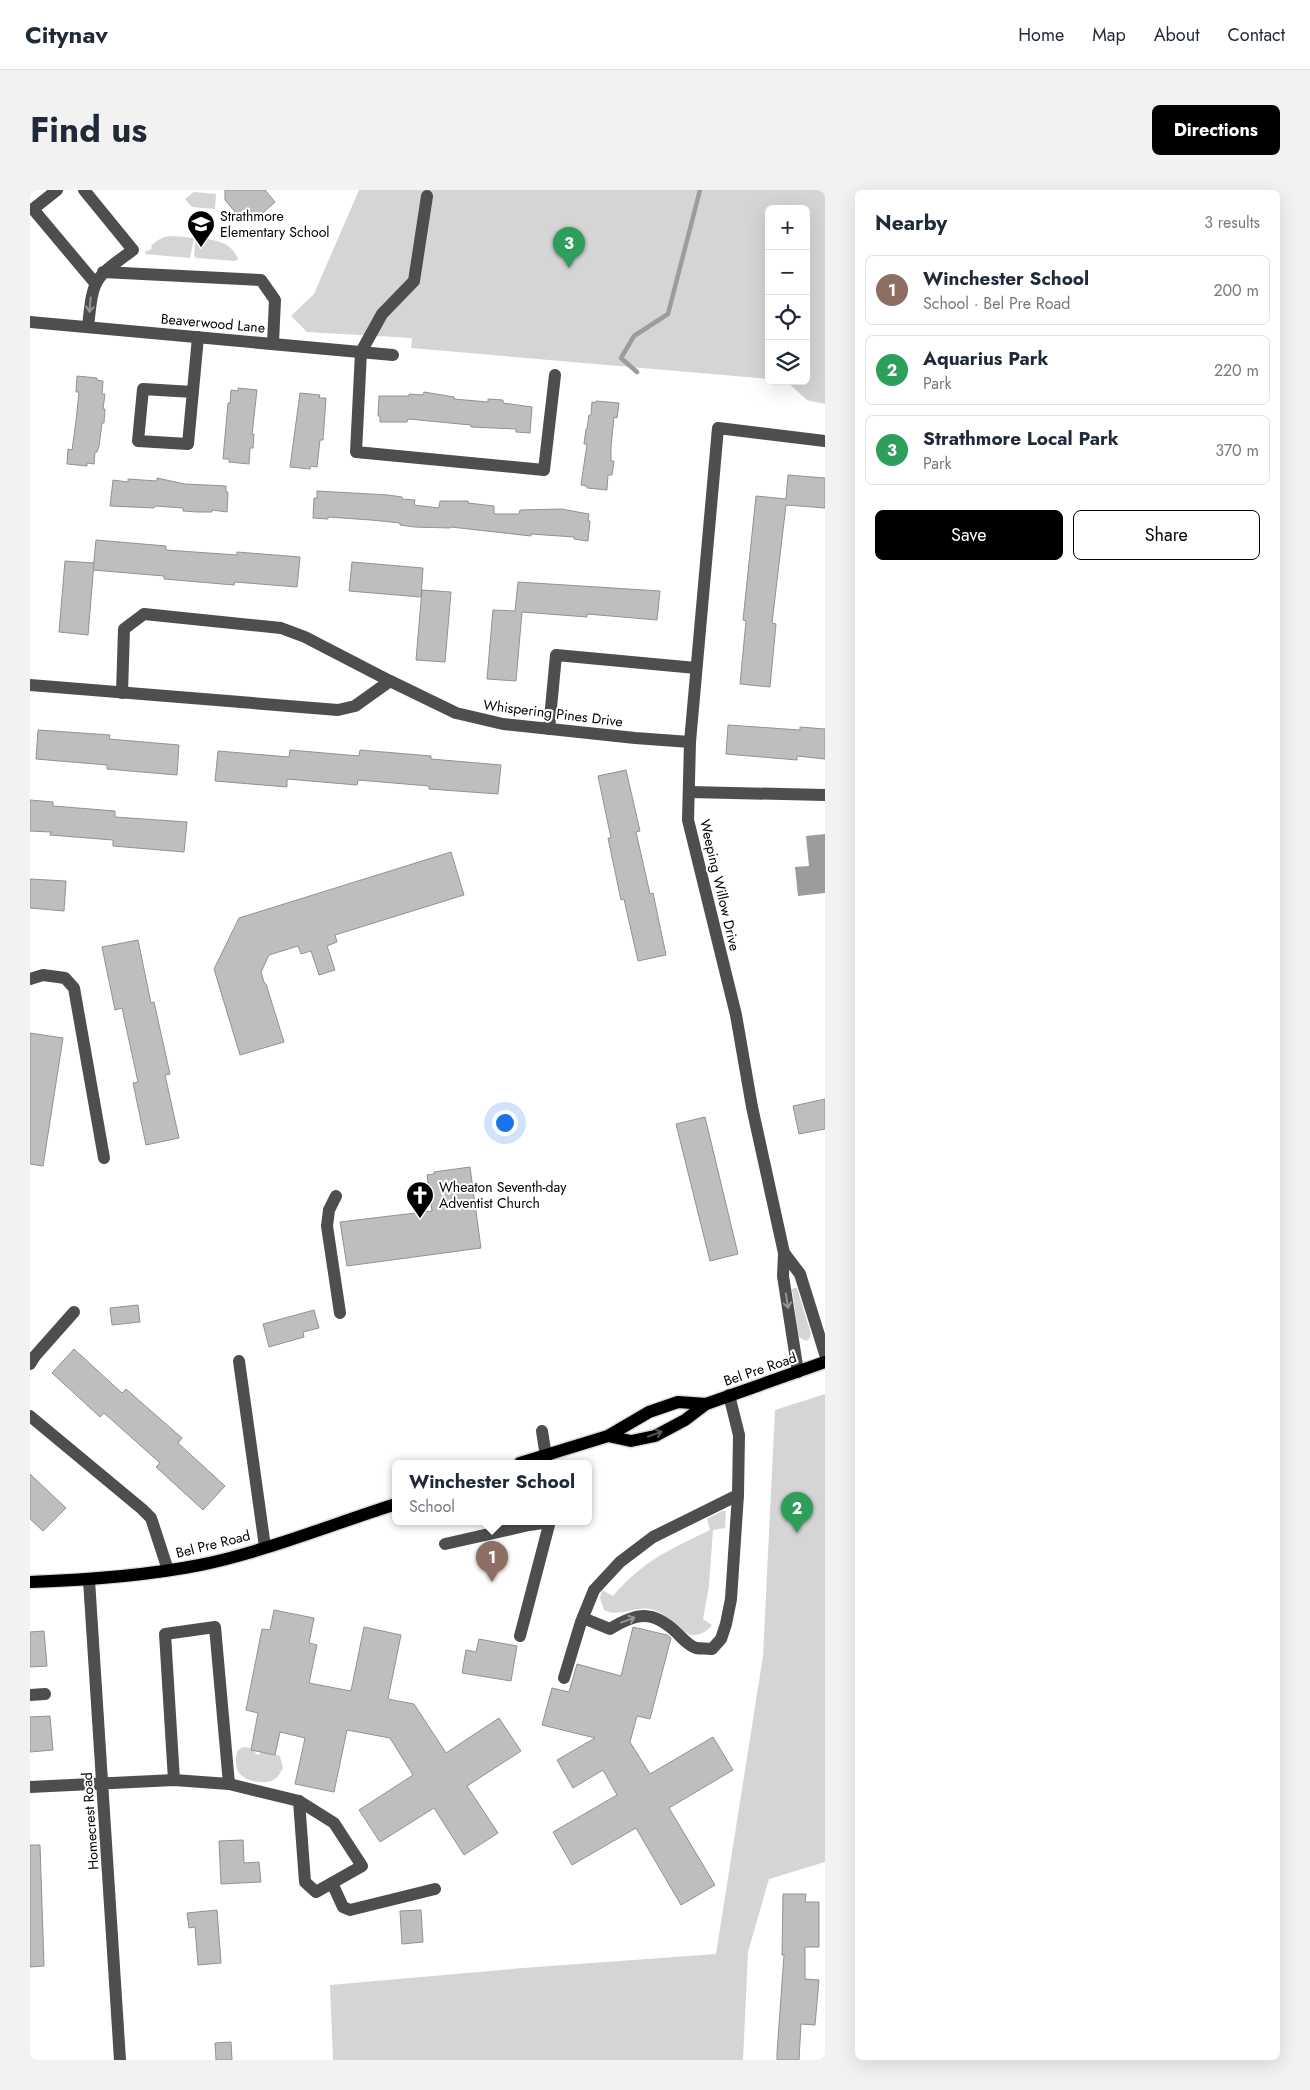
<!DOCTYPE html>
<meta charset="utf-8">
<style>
:root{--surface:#fff;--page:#f2f2f3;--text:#1f2937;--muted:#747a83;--line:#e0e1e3;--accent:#000}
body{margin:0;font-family:Jost,sans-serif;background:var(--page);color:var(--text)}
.controls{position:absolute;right:15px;top:15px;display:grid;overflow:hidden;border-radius:8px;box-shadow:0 5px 20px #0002}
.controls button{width:45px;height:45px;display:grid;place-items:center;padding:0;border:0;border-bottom:1px solid var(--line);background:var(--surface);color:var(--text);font:25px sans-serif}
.you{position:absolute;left:474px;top:932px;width:18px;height:18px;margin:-12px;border:4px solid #fff;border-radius:50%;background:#1a73e8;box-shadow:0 0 0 8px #1a73e833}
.badge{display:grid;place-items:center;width:32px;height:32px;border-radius:50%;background:var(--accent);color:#fff;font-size:16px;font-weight:700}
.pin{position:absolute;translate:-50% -41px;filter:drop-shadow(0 1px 2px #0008)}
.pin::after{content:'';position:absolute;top:26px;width:18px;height:15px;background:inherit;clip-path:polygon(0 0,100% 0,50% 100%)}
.popup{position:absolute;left:362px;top:1270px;width:200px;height:65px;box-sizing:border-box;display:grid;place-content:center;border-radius:8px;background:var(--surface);filter:drop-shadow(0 1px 4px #0005);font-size:16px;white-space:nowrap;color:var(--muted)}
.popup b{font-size:19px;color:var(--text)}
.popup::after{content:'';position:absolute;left:50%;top:100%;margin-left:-10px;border:10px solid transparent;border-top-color:var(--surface)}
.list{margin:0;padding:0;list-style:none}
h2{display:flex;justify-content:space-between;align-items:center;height:65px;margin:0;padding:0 20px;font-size:21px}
h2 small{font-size:16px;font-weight:400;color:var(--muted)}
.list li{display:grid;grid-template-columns:32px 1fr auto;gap:15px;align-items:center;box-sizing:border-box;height:70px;margin:0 10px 10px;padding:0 10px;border:1px solid var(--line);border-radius:8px}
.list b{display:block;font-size:19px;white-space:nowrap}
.list p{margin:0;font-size:16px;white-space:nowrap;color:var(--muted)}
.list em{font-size:16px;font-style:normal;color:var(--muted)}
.actions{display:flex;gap:10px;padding:15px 20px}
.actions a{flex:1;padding:11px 0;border:1px solid var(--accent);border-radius:8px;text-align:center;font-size:18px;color:var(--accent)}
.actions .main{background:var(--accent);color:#fff}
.icon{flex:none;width:28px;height:28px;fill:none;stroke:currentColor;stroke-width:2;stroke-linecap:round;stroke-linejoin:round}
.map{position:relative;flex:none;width:795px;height:1870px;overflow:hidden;border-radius:8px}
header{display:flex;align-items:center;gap:30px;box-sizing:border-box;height:70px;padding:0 25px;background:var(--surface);border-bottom:1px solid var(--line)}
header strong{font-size:24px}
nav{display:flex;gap:28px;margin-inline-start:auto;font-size:18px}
.intro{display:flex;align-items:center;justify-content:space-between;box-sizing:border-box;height:120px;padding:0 30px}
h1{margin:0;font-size:35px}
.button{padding:12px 22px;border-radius:8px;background:var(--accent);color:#fff;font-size:18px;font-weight:700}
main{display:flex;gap:30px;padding:0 30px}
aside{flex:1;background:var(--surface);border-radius:8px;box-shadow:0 5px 20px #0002}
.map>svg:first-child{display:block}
</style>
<header>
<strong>Citynav</strong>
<nav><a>Home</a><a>Map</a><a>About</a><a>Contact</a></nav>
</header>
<div class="intro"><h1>Find us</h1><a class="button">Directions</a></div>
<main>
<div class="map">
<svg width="795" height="1870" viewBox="0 0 795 1870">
<rect width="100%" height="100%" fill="#fff"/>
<!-- green -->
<g fill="#d5d5d5">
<polygon points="329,0 795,0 795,214 777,210 756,191 776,191 776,19 739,19 739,189 381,158 382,148 277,142 261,126 284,104"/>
<polygon points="164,2 186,4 185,19 162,17 155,9"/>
<path d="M144,46L164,48L160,68L115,64L116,60L118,61L122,58L121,56C128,49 134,46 144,46Z"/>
<path d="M166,48C184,50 200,50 208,69L205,71L166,68L164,65Z"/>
<polygon points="764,1098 767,1098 781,1144 779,1149 776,1151 769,1147 762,1099"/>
<polygon points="795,1204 795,1672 739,1689 718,1762 713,1870 303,1870 300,1795 493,1778 686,1764 733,1466 745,1220"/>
<path d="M692,1321H696L695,1338L683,1340L679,1396L673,1429L682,1435C676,1442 670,1446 660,1445C645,1437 638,1423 620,1419C604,1416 590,1428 574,1420L570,1408L572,1400L583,1406C614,1370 639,1360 680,1340L677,1329Z"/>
<path d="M213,1557L222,1558L227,1565L234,1561L250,1566L253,1578C251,1581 249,1586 246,1588C237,1596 216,1592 209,1583C205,1578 205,1566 208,1560Z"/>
</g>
<!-- water -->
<polygon fill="#9c9c9c" points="795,644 795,703 768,706 765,677 779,676 776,646"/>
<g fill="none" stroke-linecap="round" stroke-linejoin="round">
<!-- stream -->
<polyline stroke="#9c9c9c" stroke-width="4.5" points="607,182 591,168 604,146 638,124 670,0"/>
</g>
<!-- building -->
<g fill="#bebebe" stroke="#929292">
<polygon points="195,0 235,0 245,12 224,31 217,24 206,23 195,10"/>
<polygon points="47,186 67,188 67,190 73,191 72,204 75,204 73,219 75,219 74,233 72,233 69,256 67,262 65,262 64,274 57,273 57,276 37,274 38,259 42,260 46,231 49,202 46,202"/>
<polygon points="208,198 227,200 222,244 224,244 223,258 220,258 219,274 199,272 199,269 193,269 198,213 200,213 201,200 208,201"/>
<polygon points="394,202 424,207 424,209 458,212 458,209 473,210 473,213 502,217 500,243 486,242 486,239 441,237 441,235 378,229 377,232 350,232 350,226 348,226 349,206 379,206 379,204 393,205"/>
<polygon points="270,203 290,205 289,208 296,208 293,250 290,250 287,277 281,276 280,279 260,277"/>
<polygon points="566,211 589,213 587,228 584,227 581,257 581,271 584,271 582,285 578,285 577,300 557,298 557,296 551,295 557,254 554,254 556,239 557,239 559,225 561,225 562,212 566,213"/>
<polygon points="758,285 795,288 795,318 756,315 742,433 746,434 740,497 710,494 716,431 713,430 726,306 756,309"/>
<polygon points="127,288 155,294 196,296 196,302 198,302 197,322 182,320 182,322 167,322 153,321 153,318 125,316 124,318 80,316 83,290 98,292 98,289 127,291"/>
<polygon points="287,301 358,305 372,307 372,309 385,310 384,315 409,318 410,311 438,311 438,313 464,316 464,323 466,324 489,324 490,320 531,319 559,324 558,331 560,331 558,351 544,349 544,347 501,344 501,346 421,337 420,338 384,337 370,335 370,333 341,330 298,327 298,329 283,328 284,308 287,308"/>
<polygon points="66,350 136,356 136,360 207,365 207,362 270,367 267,397 205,392 204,395 134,389 134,386 63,380"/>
<polygon points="35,371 64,373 58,445 29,442"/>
<polygon points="322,372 393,378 391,407 319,401"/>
<polygon points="488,392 630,401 627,430 557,424 557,427 492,422 486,491 457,489 463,420 485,421"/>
<polygon points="392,400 421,402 415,472 386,470"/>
<polygon points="698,535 770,540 770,537 795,539 795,569 767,566 767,570 696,564"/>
<polygon points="8,540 80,545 79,549 149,555 147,585 77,579 77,575 6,569"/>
<polygon points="260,560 329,566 330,560 401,566 401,569 471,575 468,604 399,599 399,596 328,590 327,595 257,589 257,597 185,591 188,561 259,567"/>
<polygon points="596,580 610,641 606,642 620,704 623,703 636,765 608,771 594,709 591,710 578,648 581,648 568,586"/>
<polygon points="0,610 23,612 23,616 85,621 85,627 157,632 154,662 83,656 83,650 20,645 21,642 0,641"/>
<polygon points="421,662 434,705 305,745 307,752 297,756 305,780 289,785 281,761 271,764 268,756 239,765 231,782 234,792 236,794 254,852 210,865 184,779 209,728"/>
<polygon points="0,689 36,691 34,721 0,718"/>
<polygon points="108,750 121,813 124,812 140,884 135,885 149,948 116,955 103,893 108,892 92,818 85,820 72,757"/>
<polygon points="0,843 33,848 13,976 0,974"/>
<polygon points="795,909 795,939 769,944 763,916"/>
<polygon points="675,927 708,1064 680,1071 646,934"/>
<polygon points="440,977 451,1058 317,1076 310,1032 402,1021 397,985 404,984 404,982"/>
<polygon points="108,1115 110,1132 82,1135 80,1118"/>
<polygon points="284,1120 289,1138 273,1142 274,1147 239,1157 233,1134"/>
<polygon points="44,1159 92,1203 96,1199 152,1248 148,1253 195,1296 173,1320 126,1277 130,1273 74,1223 70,1227 22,1183"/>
<polygon points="0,1284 36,1318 13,1341 0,1329"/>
<polygon points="244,1420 284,1428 279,1453 287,1455 279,1493 321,1501 334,1437 371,1445 358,1509 384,1514 416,1563 469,1528 491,1561 437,1596 468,1643 434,1665 404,1618 350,1652 329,1620 383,1585 360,1548 317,1540 304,1602 265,1594 275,1548 250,1542 245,1565 221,1560 228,1523 216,1520 232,1439 240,1440"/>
<polygon points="603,1437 637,1445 641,1448 620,1529 607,1526 600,1552 620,1584 683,1547 703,1580 639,1618 685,1695 651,1715 606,1638 542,1675 523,1642 587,1605 573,1580 543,1598 527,1570 565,1548 512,1535 522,1498 539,1502 547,1474 591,1486"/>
<polygon points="14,1441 17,1476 0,1477 0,1442"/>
<polygon points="449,1449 487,1456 481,1491 432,1483 436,1460 446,1462"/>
<polygon points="20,1526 23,1560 0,1562 0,1527"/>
<polygon points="213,1650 214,1673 229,1672 231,1692 191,1694 189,1651"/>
<polygon points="0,1655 10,1655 14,1776 0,1777"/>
<polygon points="753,1704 776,1704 775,1712 789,1712 789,1757 775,1757 775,1789 789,1790 785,1835 771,1834 769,1870 747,1870 747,1863 754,1765 752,1765"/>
<polygon points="187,1720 191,1773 168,1775 165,1737 159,1738 157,1723"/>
<polygon points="391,1720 393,1752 372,1754 370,1721"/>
<polygon points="201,1852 202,1870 186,1870 185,1853"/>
</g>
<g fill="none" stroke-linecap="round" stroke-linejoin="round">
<!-- major casing -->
<g stroke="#dbdbdb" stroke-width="15">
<g id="major">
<polyline points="578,1246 601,1251 625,1246 655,1230 676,1214 795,1172"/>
<polyline points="490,1273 578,1246 619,1222 648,1212 676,1214"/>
<path d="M0,1392C57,1390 114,1386 170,1375C234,1362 303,1334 366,1314"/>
</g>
</g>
<!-- minor -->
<g stroke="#4e4e4e" stroke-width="12">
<polyline points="27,0 3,19 65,93"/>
<path d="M54,0L103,60C63,89 63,88 58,137"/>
<polyline points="397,6 384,91 352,124 331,162 326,262 514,280 525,185"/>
<polyline points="73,82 231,90 245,110 243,153"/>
<polyline points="0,132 363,165"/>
<polyline points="163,202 113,199 108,251 158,254 168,147"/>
<polyline points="0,495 308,520 325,516 360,491 426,523 473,534 605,548 660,552"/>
<polyline points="92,503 94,439 114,424 251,438 275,447 360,491"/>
<polyline points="519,539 526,465 666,478"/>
<polyline points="659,602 795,605"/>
<polyline points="0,789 13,785 35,788 44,798 74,968"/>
<polyline points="306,1006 299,1020 297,1036 310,1123"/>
<polyline points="754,1063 770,1084 795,1164"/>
<polyline points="209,1171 235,1357"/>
<polyline points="0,1174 5,1166 44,1122"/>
<polyline points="768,1182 753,1086 754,1063 722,917 706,825 658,630 660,552 688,238 795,251"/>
<polyline points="0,1226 112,1319 121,1328 138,1380"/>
<polyline points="512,1241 517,1273"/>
<polyline points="415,1354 499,1335 519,1332"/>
<polyline points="59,1390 90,1870"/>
<path d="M553,1428L580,1439C607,1422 623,1420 647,1443C652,1448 659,1456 666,1458C671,1459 677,1458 682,1459L691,1449L696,1434L701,1409L708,1305"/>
<polyline points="490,1446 520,1331"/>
<polyline points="534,1488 551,1432 564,1400 590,1372 623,1347 708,1305 709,1245 699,1205"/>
<polyline points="0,1505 15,1504"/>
<polyline points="144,1590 135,1444 185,1437 199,1594"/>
<polyline points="0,1597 144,1590 199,1594 269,1611 304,1633 332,1676 302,1693 313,1717 320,1720 405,1699"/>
<polyline points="269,1611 275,1692 286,1702 302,1693"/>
</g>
<!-- major -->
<use href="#major" stroke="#000" stroke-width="12"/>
</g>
<!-- one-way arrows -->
<defs><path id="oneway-shaft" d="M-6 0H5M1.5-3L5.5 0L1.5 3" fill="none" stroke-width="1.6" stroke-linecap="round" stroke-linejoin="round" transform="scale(1.25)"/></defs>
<g stroke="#959595">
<use href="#oneway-shaft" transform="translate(60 115) rotate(95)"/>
<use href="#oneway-shaft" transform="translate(757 1111) rotate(81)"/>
<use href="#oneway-shaft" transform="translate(598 1430) rotate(-20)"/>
</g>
<use stroke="#595959" href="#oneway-shaft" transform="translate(625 1244) rotate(-20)"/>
<!-- icons -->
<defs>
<g id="school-pin" transform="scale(1.4375)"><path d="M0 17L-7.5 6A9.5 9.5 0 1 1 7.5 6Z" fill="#000" stroke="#fff"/><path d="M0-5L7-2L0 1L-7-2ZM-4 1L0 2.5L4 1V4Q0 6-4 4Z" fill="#fff"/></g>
<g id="church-pin" transform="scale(1.4375)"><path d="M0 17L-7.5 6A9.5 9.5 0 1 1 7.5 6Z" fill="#000" stroke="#fff"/><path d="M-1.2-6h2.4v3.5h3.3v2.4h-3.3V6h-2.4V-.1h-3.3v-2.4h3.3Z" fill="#fff"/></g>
</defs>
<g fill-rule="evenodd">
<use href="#school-pin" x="171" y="34"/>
<use href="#church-pin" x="390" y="1005"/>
</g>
<g text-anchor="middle" stroke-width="4" stroke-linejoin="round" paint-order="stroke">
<!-- poi labels -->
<g font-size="14" fill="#000" stroke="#fff" text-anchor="start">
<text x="190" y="31">Strathmore<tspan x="190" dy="16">Elementary School</tspan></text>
<text x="409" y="1002">Wheaton Seventh-day<tspan x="409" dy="16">Adventist Church</tspan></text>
</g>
<!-- street labels -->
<g font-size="14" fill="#000" stroke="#fff">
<text transform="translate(183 133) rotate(5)" y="5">Beaverwood Lane</text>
<text transform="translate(523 523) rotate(7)" y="5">Whispering Pines Drive</text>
<text transform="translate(690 695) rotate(77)" y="5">Weeping Willow Drive</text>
<text transform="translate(730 1179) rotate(-19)" y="5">Bel Pre Road</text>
<text transform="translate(183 1354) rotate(-14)" y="5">Bel Pre Road</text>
<text transform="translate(60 1631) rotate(-94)" y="5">Homecrest Road</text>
</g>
</g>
</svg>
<div class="controls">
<button>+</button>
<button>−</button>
<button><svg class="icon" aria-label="locate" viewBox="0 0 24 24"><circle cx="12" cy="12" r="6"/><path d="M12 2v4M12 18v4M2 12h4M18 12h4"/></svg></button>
<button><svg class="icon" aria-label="layers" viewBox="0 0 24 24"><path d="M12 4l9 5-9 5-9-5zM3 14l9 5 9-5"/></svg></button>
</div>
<div class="you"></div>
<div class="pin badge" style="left:462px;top:1392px;background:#8d6e63">1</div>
<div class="popup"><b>Winchester School</b>School</div>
<div class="pin badge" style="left:767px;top:1343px;background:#2e9e5b">2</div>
<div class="pin badge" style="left:539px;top:78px;background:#2e9e5b">3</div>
</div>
<aside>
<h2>Nearby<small>3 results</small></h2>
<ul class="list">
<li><span class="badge" style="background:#8d6e63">1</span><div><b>Winchester School</b><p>School · Bel Pre Road</p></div><em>200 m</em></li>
<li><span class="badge" style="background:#2e9e5b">2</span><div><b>Aquarius Park</b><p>Park</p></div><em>220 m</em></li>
<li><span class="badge" style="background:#2e9e5b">3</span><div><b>Strathmore Local Park</b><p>Park</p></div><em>370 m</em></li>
</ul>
<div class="actions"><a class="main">Save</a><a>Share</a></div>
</aside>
</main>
